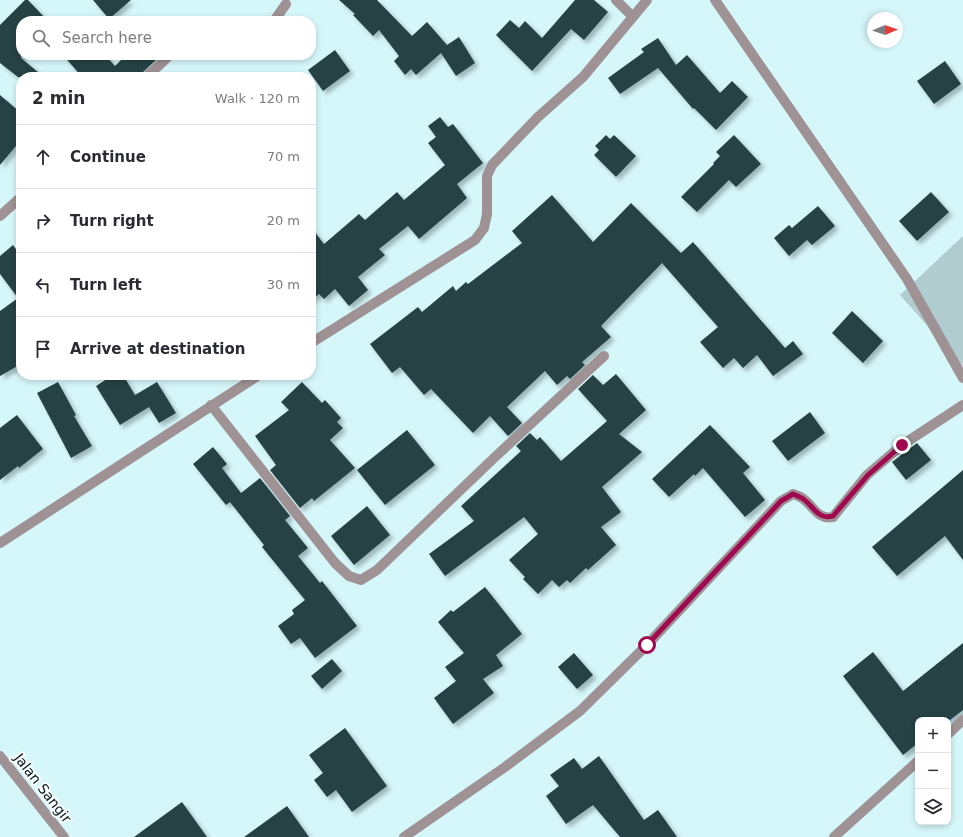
<!DOCTYPE html>
<meta charset="utf-8">
<style>
:root{--surface:#fff;--page:#f2f2f3;--text:#2b2b33;--muted:#7c7c81;--line:#e1e1e2}
body{margin:0;font-family:"DejaVu Sans",sans-serif;background:var(--page);color:var(--text)}
.controls{position:absolute;right:12px;bottom:12px;display:grid;overflow:hidden;border-radius:8px;box-shadow:0 2px 6px #0003}
.controls button{width:36px;height:36px;display:grid;place-items:center;padding:0;border:0;border-bottom:1px solid var(--line);background:var(--surface);color:var(--text);font:20px sans-serif}
.compass{position:absolute;left:867px;top:12px;width:36px;height:36px;border-radius:50%;background:var(--surface);box-shadow:0 2px 6px #0003;rotate:88deg}
.stop{position:absolute;width:12px;height:12px;margin:-9px;border:3px solid #a0094f;border-radius:50%;background:#fff}
.stop.end{background:#a0094f;border-color:#fff;box-shadow:0 1px 4px #0008}
.list{margin:0;padding:0;list-style:none}
h2{display:flex;justify-content:space-between;align-items:center;height:52px;margin:0;padding:0 16px;font-size:17px}
h2 small{font-size:13px;font-weight:400;color:var(--muted)}
.list li{display:grid;grid-template-columns:26px 1fr auto;gap:12px;align-items:center;box-sizing:border-box;height:64px;padding:0 16px;border-top:1px solid var(--line)}
.list b{display:block;font-size:15px;white-space:nowrap}
.list em{font-size:13px;font-style:normal;color:var(--muted)}
.icon{flex:none;width:22px;height:22px;fill:none;stroke:currentColor;stroke-width:2;stroke-linecap:round;stroke-linejoin:round}
.map{position:relative;flex:none;width:963px;height:837px;overflow:hidden}
.search{position:absolute;background:var(--surface);box-shadow:0 2px 6px #0003;left:16px;top:16px;width:300px;height:44px;display:flex;align-items:center;gap:10px;box-sizing:border-box;padding:0 14px;border-radius:16px;color:var(--muted);font-size:15px}
.panel{position:absolute;background:var(--surface);box-shadow:0 2px 6px #0003;left:16px;top:72px;width:300px;height:308px;border-radius:16px}
.map>svg:first-child{display:block}
</style>
<div class="map">
<svg width="963" height="837" viewBox="0 0 963 837">
<defs>
<filter id="shadow"><feDropShadow dx="3.5" dy="3.5" stdDeviation="2" flood-color="#0004"/></filter>
</defs>
<rect width="100%" height="100%" fill="#d6f7fa"/>
<!-- green -->
<polygon fill="#b1cccf" points="963,236 963,366 900,295"/>
<!-- building -->
<g fill="#254244" filter="url(#shadow)">
<polygon points="25,0 28,0 48,21 21,21 21,58 44,77 18,77 0,63 0,25"/>
<polygon points="93,0 131,0 109,19"/>
<polygon points="339,0 377,0 412,36 427,22 447,45 459,37 475,63 456,76 441,53 416,75 411,69 405,75 394,61 399,56 379,30 373,36 353,15 355,14"/>
<polygon points="575,0 594,0 608,12 584,40 571,29 532,71 496,35 510,20 519,28 525,21 542,38"/>
<polygon points="658,38 676,65 687,55 720,93 732,81 748,97 716,130 694,108 693,109 658,68 620,94 608,78 644,52 641,49"/>
<polygon points="335,50 350,71 323,91 308,70"/>
<polygon points="63,55 105,55 115,66 126,55 161,55 143,72 141,77 82,77"/>
<polygon points="945,61 961,84 934,104 917,81"/>
<polygon points="0,95 21,113 21,140 0,165"/>
<polygon points="440,117 448,127 453,124 483,163 457,184 467,198 419,239 408,226 379,249 385,255 358,277 368,290 349,306 335,289 324,299 319,294 311,301 311,227 324,244 359,214 365,220 397,192 404,200 445,165 428,143 436,137 428,126"/>
<polygon points="606,135 610,139 614,135 636,156 616,177 594,155 599,150 595,146"/>
<polygon points="734,135 761,164 736,187 729,180 697,212 681,197 714,164 713,163 720,156 716,152"/>
<polygon points="931,192 949,212 917,241 899,221"/>
<polygon points="552,195 593,242 631,203 681,253 693,242 785,348 793,341 803,354 773,376 757,355 743,368 734,358 723,368 700,342 718,327 662,263 601,326 611,337 582,362 585,365 570,379 567,376 557,385 545,371 507,407 522,423 508,436 490,416 473,433 431,389 424,395 400,367 392,373 370,344 418,307 422,312 453,286 456,291 466,282 468,284 522,243 512,231"/>
<polygon points="818,206 835,226 812,245 807,240 789,256 774,238 789,225 792,228"/>
<polygon points="13,245 21,256 21,364 0,376 0,311 18,298 0,274 0,256"/>
<polygon points="852,311 883,341 863,363 832,333"/>
<polygon points="616,374 646,410 619,434 642,452 602,487 621,512 601,527 616,545 588,570 586,568 570,583 567,580 559,587 552,580 538,594 523,579 525,577 509,560 538,534 524,517 445,576 429,554 474,521 461,506 521,451 516,446 530,433 537,440 540,437 561,461 607,421 578,389 593,375 603,385"/>
<polygon points="113,375 123,375 135,395 157,382 176,413 159,423 149,407 120,425 96,386"/>
<polygon points="58,382 76,415 74,416 92,446 71,458 37,393"/>
<polygon points="302,382 322,403 325,400 341,418 337,422 343,428 330,440 355,468 314,501 312,498 300,508 270,470 276,465 255,436 289,410 281,402"/>
<polygon points="810,412 825,433 788,461 772,441"/>
<polygon points="17,415 43,449 19,468 18,466 0,480 0,428"/>
<polygon points="710,425 750,467 743,473 765,500 745,517 703,468 695,476 694,474 669,497 652,479"/>
<polygon points="407,430 435,465 385,505 357,470"/>
<polygon points="917,443 931,460 906,480 892,462"/>
<polygon points="213,447 227,464 222,468 241,493 260,478 290,516 285,520 308,548 298,556 320,583 322,581 357,626 315,658 300,638 291,644 278,626 294,614 292,610 305,600 262,547 264,545 230,502 226,505 193,464"/>
<polygon points="963,470 963,560 945,536 897,576 872,547"/>
<polygon points="367,506 390,535 354,565 331,536"/>
<polygon points="485,587 522,634 496,655 503,666 483,679 494,693 453,724 434,698 456,681 445,667 464,653 438,622 451,610 453,612"/>
<polygon points="963,643 963,710 950,720 918,720 918,743 903,755 843,676 873,652 903,691"/>
<polygon points="574,653 593,675 577,689 558,667"/>
<polygon points="332,659 342,671 322,689 311,676"/>
<polygon points="345,728 387,786 352,812 336,790 327,797 314,780 323,773 309,755"/>
<polygon points="599,756 644,820 658,810 677,837 620,837 593,805 566,824 546,796 559,786 550,775 574,758 582,769"/>
<polygon points="182,802 207,837 134,837"/>
<polygon points="287,806 309,837 244,837"/>
</g>
<g fill="none" stroke-linecap="round" stroke-linejoin="round">
<!-- minor -->
<g stroke="#9e9294" stroke-width="10">
<polyline points="616,0 633,17"/>
<polyline points="715,0 907,279 963,378"/>
<polyline points="274,21 286,4"/>
<polyline points="147,77 170,55"/>
<polyline points="0,216 21,197"/>
<polyline points="311,343 475,240 484,228 487,214 487,176 492,165 538,117 583,77 647,0"/>
<polyline points="211,405 335,563 349,576 361,580 377,570 495,457 604,356"/>
<polyline points="0,543 259,375"/>
<polyline points="948,734 963,720"/>
<polyline points="0,756 64,837"/>
<path d="M404,837L505,767L580,711L647,645L781,501L793,494C796,495 799,496 802,498C814,506 817,520 833,517L867,475L902,445L963,405"/>
<polyline points="834,837 918,761"/>
</g>
</g>
<g fill="none" stroke-linecap="round" stroke-linejoin="round">
<!-- route -->
<path stroke="#a0094f" stroke-width="5" d="M647,645L781,501L793,494C796,495 799,497 802,498C814,506 817,520 833,516L868,475L902,445"/>
</g>
<g text-anchor="middle" stroke-width="4" stroke-linejoin="round" paint-order="stroke">
<!-- street labels -->
<g font-size="14" fill="#0c1819" stroke="#f8feff">
<text transform="translate(43 788) rotate(52)" y="5">Jalan Sangir</text>
</g>
</g>
</svg>
<div class="controls">
<button>+</button>
<button>−</button>
<button><svg class="icon" aria-label="layers" viewBox="0 0 24 24"><path d="M12 4l9 5-9 5-9-5zM3 14l9 5 9-5"/></svg></button>
</div>
<svg class="compass" viewBox="-18 -18 36 36"><path d="M0-13l5 13h-10z" fill="#e53935"/><path d="M0 13l5-13h-10z" fill="#7c7c81"/></svg>
<div class="stop" style="left:647px;top:645px"></div>
<div class="stop end" style="left:902px;top:445px"></div>
<div class="search"><svg class="icon" aria-label="search" viewBox="0 0 24 24"><circle cx="10" cy="10" r="6"/><path d="M15 15l6 6"/></svg>Search here</div>
<section class="panel">
<h2>2 min<small>Walk · 120 m</small></h2>
<ul class="list">
<li><svg class="icon" aria-label="ahead" viewBox="0 0 24 24"><path d="M12 20V5M6 11l6-6 6 6"/></svg><div><b>Continue</b></div><em>70 m</em></li>
<li><svg class="icon" aria-label="right" viewBox="0 0 24 24"><path d="M7 20v-9h11M14 6l5 5-5 5"/></svg><div><b>Turn right</b></div><em>20 m</em></li>
<li><svg class="icon" aria-label="left" viewBox="0 0 24 24"><path d="M17 20v-9H6M10 6l-5 5 5 5"/></svg><div><b>Turn left</b></div><em>30 m</em></li>
<li><svg class="icon" aria-label="arrive" viewBox="0 0 24 24"><path d="M6 21V4h12l-3 4 3 4H6"/></svg><div><b>Arrive at destination</b></div></li>
</ul>
</section>
</div>
